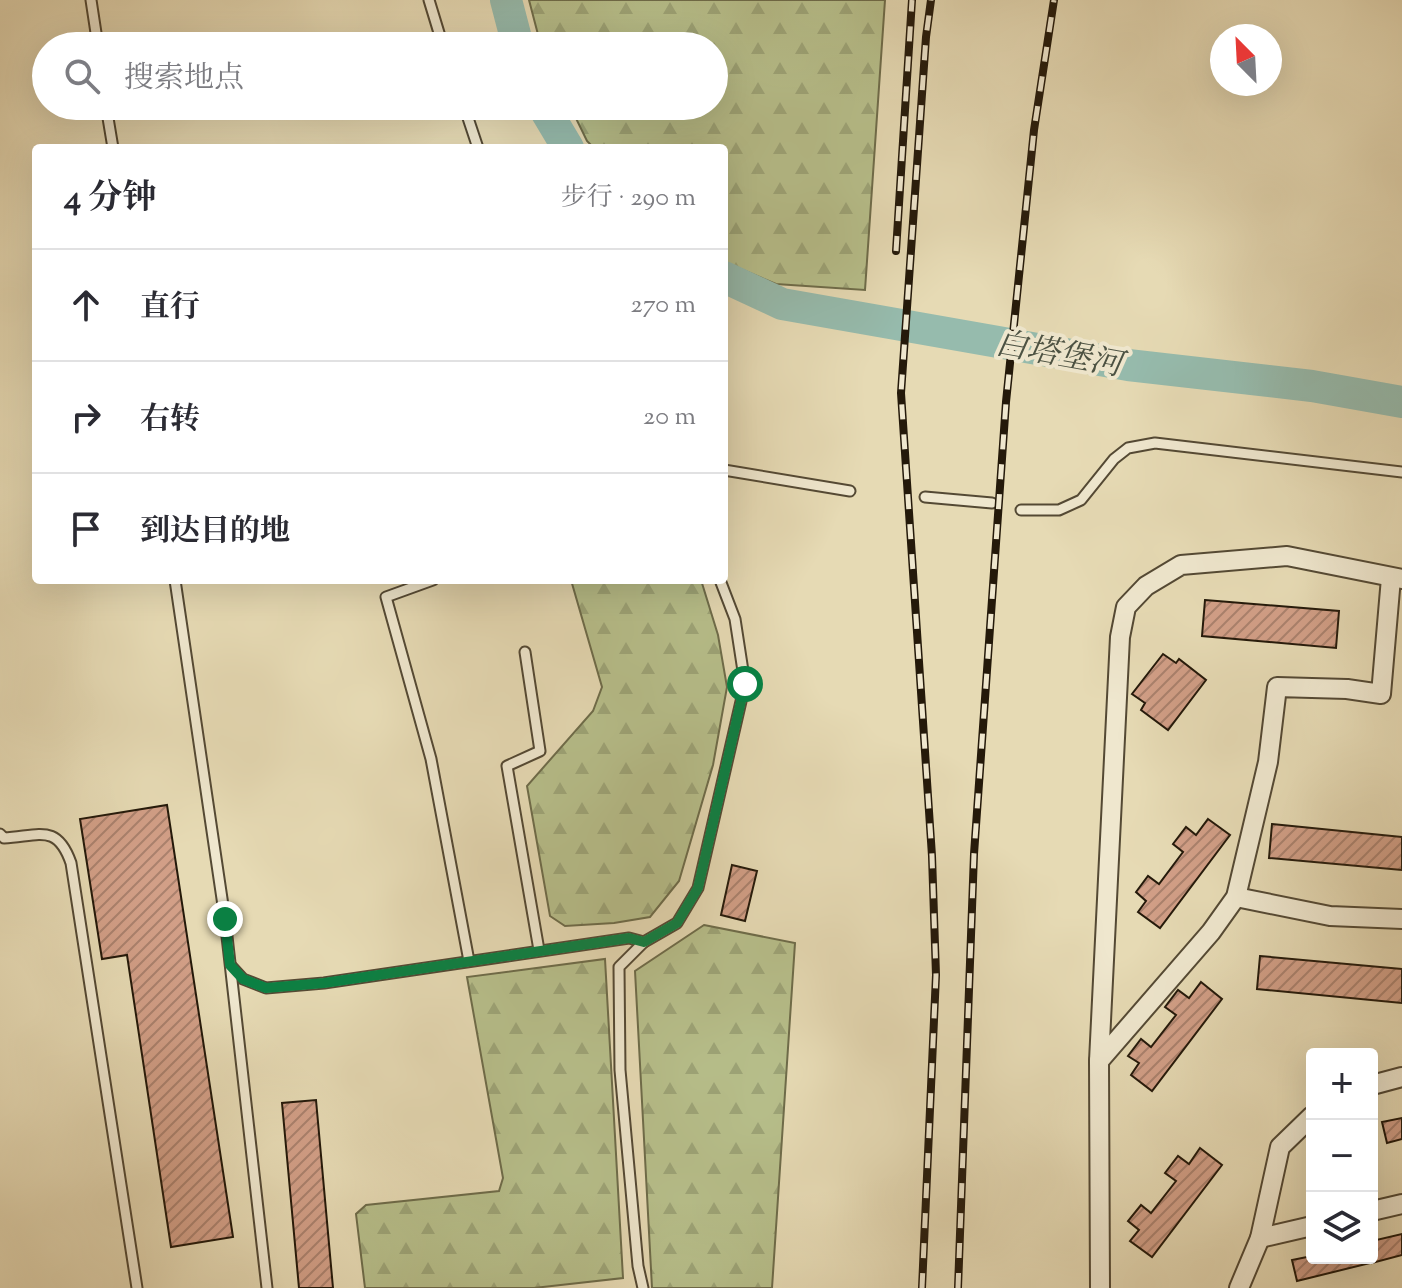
<!DOCTYPE html>
<html lang="zh">
<meta charset="utf-8">
<style>
:root{--surface:#fff;--page:#f7f7f7;--text:#2b2b33;--muted:#7c7c81;--line:#e1e1e2}
body{margin:0;font-family:"Sorts Mill Goudy","Noto Serif SC",serif;background:var(--page);color:var(--text)}
.controls{position:absolute;right:24px;bottom:24px;display:grid;overflow:hidden;border-radius:8px;box-shadow:0 8px 32px #0002}
.controls button{width:72px;height:72px;display:grid;place-items:center;padding:0;border:0;border-bottom:2px solid var(--line);background:var(--surface);color:var(--text);font:40px sans-serif}
.compass{position:absolute;left:1210px;top:24px;width:72px;height:72px;border-radius:50%;background:var(--surface);box-shadow:0 8px 32px #0002;rotate:336deg}
.stop{position:absolute;width:24px;height:24px;margin:-18px;border:6px solid #0b8043;border-radius:50%;background:#fff}
.stop.end{background:#0b8043;border-color:#fff;box-shadow:0 2px 8px #0008}
.list{margin:0;padding:0;list-style:none}
h2{display:flex;justify-content:space-between;align-items:center;height:104px;margin:0;padding:0 32px;font-size:34px}
h2 small{font-size:26px;font-weight:400;color:var(--muted)}
.list li{display:grid;grid-template-columns:52px 1fr auto;gap:24px;align-items:center;box-sizing:border-box;height:112px;padding:0 32px;border-top:2px solid var(--line)}
.list b{display:block;font-size:30px;white-space:nowrap}
.list em{font-size:26px;font-style:normal;color:var(--muted)}
.icon{flex:none;width:44px;height:44px;fill:none;stroke:currentColor;stroke-width:2;stroke-linecap:round;stroke-linejoin:round}
.map{position:relative;flex:none;width:1402px;height:1288px;overflow:hidden}
.search{position:absolute;background:var(--surface);box-shadow:0 8px 32px #0002;left:32px;top:32px;width:696px;height:88px;display:flex;align-items:center;gap:20px;box-sizing:border-box;padding:0 28px;border-radius:44px;color:var(--muted);font-size:30px}
.panel{position:absolute;background:var(--surface);box-shadow:0 8px 32px #0002;left:32px;top:144px;width:696px;height:440px;border-radius:8px}
.map>svg:first-child{display:block}
</style>
<div class="map">
<svg width="1402" height="1288" viewBox="0 0 1402 1288">
<defs>
<pattern id="forest-firs" width="22" height="20" patternUnits="userSpaceOnUse" patternTransform="scale(2)"><rect width="22" height="20" fill="#b7bf8b"/><path d="M5 1l3.5 6h-7zM16 11l3.5 6h-7z" fill="#9da477"/></pattern>
<pattern id="building-hatch" width="6" height="6" patternUnits="userSpaceOnUse" patternTransform="scale(2)"><rect width="6" height="6" fill="#d29f87"/><path d="M-1 1l2-2M0 6l6-6M5 7l2-2" fill="none" stroke="#aa816d"/></pattern>
</defs>
<rect width="100%" height="100%" fill="#e6dab4"/>
<filter id="stains"><feTurbulence type="fractalNoise" baseFrequency=".0025" numOctaves="4"/><feColorMatrix values="0 0 0 0 .2 0 0 0 0 .09 0 0 0 0 .02 0 0 0 .5 -.17"/></filter>
<radialGradient id="worn" r=".72"><stop offset=".6" stop-color="#630" stop-opacity="0"/><stop offset="1" stop-color="#630" stop-opacity=".3"/></radialGradient>
<!-- forest -->
<g fill="url(#forest-firs)" stroke="#6e6c4a" stroke-width="2">
<polygon points="529,0 885,0 865,290 776,284 724,262 724,148 594,148 587,141 570,106 714,106 714,46 541,46"/>
<polygon points="571,580 701,580 718,635 727,687 713,765 679,881 650,917 614,923 565,926 550,916 527,786 593,711 602,687"/>
<polygon points="704,925 795,943 772,1288 652,1288 635,971"/>
<polygon points="605,959 623,1278 534,1288 365,1288 356,1214 366,1205 499,1191 503,1178 467,977"/>
</g>
<g fill="none" stroke-linecap="round" stroke-linejoin="round">
<!-- river -->
<g stroke="#96bbad" stroke-width="32">
<polyline points="506,0 518,46"/>
<polyline points="543,106 568,148"/>
<polyline points="724,277 782,304 1128,365 1312,386 1402,402"/>
</g>
</g>
<!-- building -->
<g fill="url(#building-hatch)" stroke="#24190a" stroke-width="2">
<polygon points="1205,600 1339,611 1336,648 1202,636"/>
<polygon points="1163,654 1176,663 1179,659 1206,680 1168,730 1141,710 1145,703 1132,694"/>
<polygon points="167,805 233,1237 171,1247 127,955 102,959 80,819"/>
<polygon points="1208,819 1230,835 1160,928 1138,912 1146,901 1136,892 1148,876 1159,884 1183,852 1173,844 1186,827 1196,835"/>
<polygon points="1272,824 1402,837 1402,870 1269,858"/>
<polygon points="732,865 757,871 745,921 721,915"/>
<polygon points="1260,956 1402,969 1402,1003 1257,989"/>
<polygon points="1201,982 1222,999 1152,1091 1131,1075 1139,1063 1128,1056 1141,1039 1151,1047 1176,1015 1165,1007 1178,990 1189,998"/>
<polygon points="316,1100 333,1288 299,1288 282,1103"/>
<polygon points="1402,1118 1402,1139 1387,1143 1382,1122"/>
<polygon points="1200,1148 1222,1165 1152,1257 1130,1241 1139,1230 1128,1221 1141,1205 1151,1213 1176,1181 1165,1173 1178,1156 1189,1164"/>
<polygon points="1402,1234 1402,1255 1372,1263 1372,1241"/>
<polygon points="1312,1256 1312,1258 1369,1258 1370,1263 1297,1281 1292,1260"/>
</g>
<g fill="none" stroke-linecap="round" stroke-linejoin="round">
<!-- lane casing -->
<g stroke="#544934" stroke-width="13">
<g id="lane">
<polyline points="91,0 98,46"/>
<polyline points="429,0 443,46"/>
<polyline points="106,106 113,148"/>
<polyline points="464,106 478,148"/>
<polyline points="724,470 850,491"/>
<polyline points="925,497 992,503"/>
<polyline points="1021,510 1059,510 1081,500 1114,459 1128,448 1155,443 1402,472"/>
<polyline points="175,580 225,919 267,1288"/>
<polyline points="433,580 386,597 431,759 469,961"/>
<polyline points="525,652 540,751 507,766 539,950"/>
<path d="M0,834L4,838C39,836 57,823 71,863L137,1288"/>
<polyline points="231,966 243,979 266,988 324,983 629,938 644,942"/>
<polyline points="643,1288 638,1266 620,1070 619,967 644,942 677,923 698,888 745,684 735,619 720,580"/>
</g>
</g>
<!-- street casing -->
<g stroke="#544934" stroke-width="22">
<g id="street">
<polyline points="1236,897 1330,916 1402,919"/>
<polyline points="1099,1061 1211,932 1236,897 1268,762 1277,687 1347,689 1381,694 1391,578"/>
<polyline points="1372,1085 1402,1077"/>
<polyline points="1372,1211 1402,1204"/>
<polyline points="1260,1238 1312,1226"/>
<polyline points="1100,1288 1099,1061 1120,637 1126,607 1146,586 1181,565 1287,556 1402,579"/>
<polyline points="1239,1288 1260,1238 1280,1147 1312,1116"/>
</g>
</g>
<!-- lane -->
<use href="#lane" stroke="#efe7ce" stroke-width="9"/>
<!-- street -->
<use href="#street" stroke="#efe7ce" stroke-width="18"/>
<!-- rail casing -->
<g stroke="#24190a" stroke-width="8">
<g id="rail">
<polyline points="896,251 912,0"/>
<polyline points="922,1288 936,975 932,856 901,393 926,37 931,0"/>
<polyline points="958,1288 974,854 1006,402 1034,130 1054,0"/>
</g>
</g>
<!-- rail -->
<use href="#rail" stroke="#efe7ce" stroke-width="5" stroke-dasharray="15" stroke-linecap="butt"/>
</g>
<g fill="none" stroke-linecap="round" stroke-linejoin="round">
<!-- route -->
<polyline stroke="#0b8043" stroke-width="10" points="225,919 230,965 243,979 266,988 324,983 629,938 644,942 677,923 698,888 745,684"/>
</g>
<g text-anchor="middle" stroke-width="8" stroke-linejoin="round" paint-order="stroke">
<!-- water labels -->
<g font-size="32" font-style="italic" fill="#4c5243" stroke="#efe7ce">
<text transform="translate(1059 353) rotate(10)" y="11">白塔堡河</text>
</g>
</g>
<rect width="100%" height="100%" filter="url(#stains)"/>
<rect width="100%" height="100%" fill="url(#worn)"/>
</svg>
<div class="controls">
<button>+</button>
<button>−</button>
<button><svg class="icon" aria-label="layers" viewBox="0 0 24 24"><path d="M12 4l9 5-9 5-9-5zM3 14l9 5 9-5"/></svg></button>
</div>
<svg class="compass" viewBox="-18 -18 36 36"><path d="M0-13l5 13h-10z" fill="#e53935"/><path d="M0 13l5-13h-10z" fill="#7c7c81"/></svg>
<div class="stop" style="left:745px;top:684px"></div>
<div class="stop end" style="left:225px;top:919px"></div>
<div class="search"><svg class="icon" aria-label="search" viewBox="0 0 24 24"><circle cx="10" cy="10" r="6"/><path d="M15 15l6 6"/></svg>搜索地点</div>
<section class="panel">
<h2>4 分钟<small>步行 · 290 m</small></h2>
<ul class="list">
<li><svg class="icon" aria-label="ahead" viewBox="0 0 24 24"><path d="M12 20V5M6 11l6-6 6 6"/></svg><div><b>直行</b></div><em>270 m</em></li>
<li><svg class="icon" aria-label="right" viewBox="0 0 24 24"><path d="M7 20v-9h11M14 6l5 5-5 5"/></svg><div><b>右转</b></div><em>20 m</em></li>
<li><svg class="icon" aria-label="arrive" viewBox="0 0 24 24"><path d="M6 21V4h12l-3 4 3 4H6"/></svg><div><b>到达目的地</b></div></li>
</ul>
</section>
</div>
